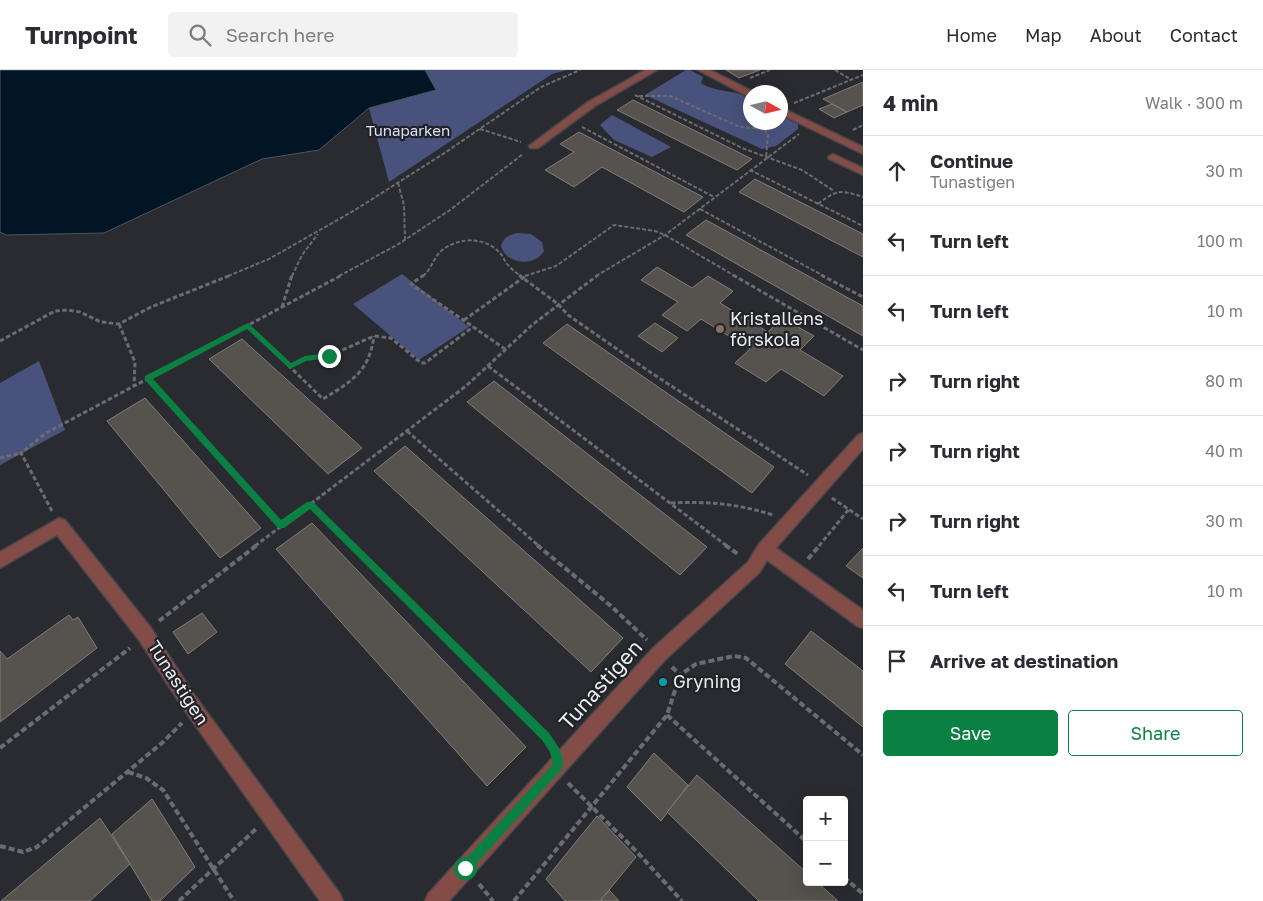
<!DOCTYPE html>
<meta charset="utf-8">
<style>
:root{--surface:#fff;--page:#f2f2f3;--text:#2b2b33;--muted:#7c7c81;--line:#e1e1e2;--accent:#0b8043}
body{margin:0;font-family:"Golos Text",sans-serif;background:var(--page);color:var(--text)}
.controls{position:absolute;right:15px;bottom:15px;display:grid;overflow:hidden;border-radius:5px;box-shadow:0 5px 20px #0002}
.controls button{width:45px;height:45px;display:grid;place-items:center;padding:0;border:0;border-bottom:1px solid var(--line);background:var(--surface);color:var(--text);font:25px sans-serif}
.compass{position:absolute;left:743px;top:15px;width:45px;height:45px;border-radius:50%;background:var(--surface);box-shadow:0 5px 20px #0002;rotate:98deg}
.stop{position:absolute;width:15px;height:15px;margin:-11px;border:4px solid #0b8043;border-radius:50%;background:#fff}
.stop.end{background:#0b8043;border-color:#fff;box-shadow:0 1px 5px #0008}
.list{margin:0;padding:0;list-style:none}
h2{display:flex;justify-content:space-between;align-items:center;height:65px;margin:0;padding:0 20px;font-size:21px}
h2 small{font-size:16px;font-weight:400;color:var(--muted)}
.list li{display:grid;grid-template-columns:32px 1fr auto;gap:15px;align-items:center;box-sizing:border-box;height:70px;padding:0 20px;border-top:1px solid var(--line)}
.list b{display:block;font-size:19px;white-space:nowrap}
.list p{margin:0;font-size:16px;white-space:nowrap;color:var(--muted)}
.list em{font-size:16px;font-style:normal;color:var(--muted)}
.actions{display:flex;gap:10px;padding:15px 20px}
.actions a{flex:1;padding:11px 0;border:1px solid var(--accent);border-radius:5px;text-align:center;font-size:18px;color:var(--accent)}
.actions .main{background:var(--accent);color:#fff}
.icon{flex:none;width:28px;height:28px;fill:none;stroke:currentColor;stroke-width:2;stroke-linecap:round;stroke-linejoin:round}
.map{position:relative;flex:none;width:863px;height:831px;overflow:hidden}
header{display:flex;align-items:center;gap:30px;box-sizing:border-box;height:70px;padding:0 25px;background:var(--surface);border-bottom:1px solid var(--line)}
header strong{font-size:24px}
nav{display:flex;gap:28px;margin-inline-start:auto;font-size:18px}
.search{width:350px;height:45px;background:var(--page);display:flex;align-items:center;gap:12px;box-sizing:border-box;padding:0 18px;border-radius:5px;color:var(--muted);font-size:19px}
main{display:flex}
aside{flex:1;background:var(--surface)}
.map>svg:first-child{display:block}
</style>
<header>
<strong>Turnpoint</strong>
<div class="search"><svg class="icon" aria-label="search" viewBox="0 0 24 24"><circle cx="10" cy="10" r="6"/><path d="M15 15l6 6"/></svg>Search here</div>
<nav><a>Home</a><a>Map</a><a>About</a><a>Contact</a></nav>
</header>
<main>
<div class="map">
<svg width="863" height="831" viewBox="0 0 863 831">
<rect width="100%" height="100%" fill="#2a2b31"/>
<!-- green -->
<g fill="#49527c">
<polygon points="425,0 567,0 552,4 389,112 369,38 436,20"/>
<path d="M686,0H690L703,7L701,13C716,23 733,19 750,28V52H780L781,46L798,53V59L776,76L762,79L645,25Z"/>
<polygon points="612,45 671,77 652,87 614,70 600,55"/>
<path d="M517,163L531,164L542,172L544,181C535,197 506,195 501,176C503,168 509,165 517,163Z"/>
<polygon points="402,204 469,257 419,290 353,234"/>
<polygon points="39,291 65,360 0,395 0,313"/>
</g>
<!-- water -->
<polygon fill="#011525" stroke="#485662" points="0,0 425,0 436,20 369,38 319,80 262,89 104,163 6,165 0,162"/>
<!-- building -->
<g fill="#56524d" stroke="#817d77">
<polygon points="726,0 760,0 739,8"/>
<polygon points="863,12 863,35 847,42 823,29"/>
<polygon points="633,30 752,89 737,100 617,40"/>
<polygon points="832,34 847,42 834,48 819,39"/>
<polygon points="579,62 703,127 684,142 602,97 574,117 545,100 574,82 560,74"/>
<polygon points="755,109 863,164 863,187 739,122"/>
<polygon points="706,150 863,236 863,266 686,165"/>
<polygon points="657,197 692,218 708,206 733,221 720,233 768,262 782,248 814,266 800,280 843,306 824,326 781,299 766,312 735,293 750,279 701,249 687,261 662,245 678,232 641,210"/>
<polygon points="655,253 678,268 662,282 638,266"/>
<polygon points="567,254 774,397 752,423 543,273"/>
<polygon points="242,269 362,378 328,404 209,289"/>
<polygon points="494,311 707,477 680,505 467,332"/>
<polygon points="145,328 261,458 220,488 107,351"/>
<polygon points="405,376 623,568 591,602 374,401"/>
<polygon points="312,453 526,677 487,716 276,479"/>
<polygon points="863,478 863,508 846,496"/>
<polygon points="202,543 217,562 188,584 173,562"/>
<polygon points="69,545 73,550 78,547 97,578 0,652 0,581 7,589"/>
<polygon points="811,561 863,601 863,657 785,594"/>
<polygon points="654,683 688,715 661,751 627,717"/>
<polygon points="697,705 807,803 807,812 817,812 838,831 759,831 667,742"/>
<polygon points="152,729 195,797 160,831 152,831 112,764"/>
<polygon points="597,746 636,787 600,831 565,831 546,809"/>
<polygon points="100,748 130,794 90,831 1,831"/>
<polygon points="609,820 619,831 600,831"/>
</g>
<g fill="none" stroke-linecap="round" stroke-linejoin="round">
<!-- minor casing -->
<g stroke="#45464c" stroke-width="3">
<g id="minor">
<polygon points="645,0 657,0 595,36 538,78 530,78 529,76 588,32"/>
<polygon points="698,0 710,0 754,22 750,22 750,27 747,26"/>
<polygon points="780,37 863,77 863,84 780,44"/>
<polygon points="833,84 863,98 863,105 829,89 828,87"/>
<polygon points="863,363 863,379 776,478 863,540 863,558 857,556 767,490 760,502 665,590 449,831 425,831 428,824 653,578 748,492 759,474 858,365"/>
<polygon points="59,448 65,450 151,558 195,626 340,824 343,831 320,831 183,638 139,570 57,465 0,498 0,482"/>
</g>
</g>
<!-- path-far2 -->
<g stroke="#6b6c71" stroke-width="2" stroke-dasharray="4 2" stroke-linecap="butt">
<polyline points="835,0 850,9"/>
<polyline points="750,8 770,0"/>
<polyline points="635,25 742,78 802,100 834,121"/>
<polyline points="639,26 670,26 740,57 764,59 768,65 766,87"/>
<polyline points="794,33 863,5"/>
<polyline points="582,57 714,127"/>
<polyline points="480,59 521,72"/>
<polyline points="853,60 863,55"/>
<polyline points="750,100 863,156"/>
<polyline points="398,113 404,135 405,170"/>
<path d="M818,134C837,119 841,120 863,127"/>
<polyline points="700,139 824,206"/>
<polyline points="228,206 269,189 355,140 443,84 541,17 580,0"/>
<polyline points="292,206 302,185 318,164"/>
<polyline points="339,206 397,175 450,140 523,84"/>
<path d="M423,206C431,200 433,189 441,181C458,167 484,166 500,183C504,187 505,193 509,196C512,200 517,203 521,206"/>
<polyline points="525,206 556,196 614,155 655,161 665,165 735,206"/>
<polyline points="596,206 665,165 799,64"/>
</g>
<!-- path-far1 -->
<g stroke="#6b6c71" stroke-width="3" stroke-dasharray="4.5 2.5" stroke-linecap="butt">
<polyline points="424,205 411,214 505,279"/>
<polyline points="519,205 558,234 568,245 653,304 808,405"/>
<polyline points="733,205 863,280"/>
<polyline points="821,205 863,227"/>
<polyline points="282,237 292,205"/>
<polyline points="464,250 527,205"/>
<polyline points="119,254 135,292 134,315"/>
<path d="M248,256L323,329C352,311 369,302 374,266"/>
<polyline points="0,271 55,241 68,240 80,242 101,252 119,254 151,237 231,205"/>
<polyline points="488,296 727,476"/>
<polyline points="290,297 305,289 329,286 374,266 391,268 421,293 425,293 473,257"/>
<polyline points="148,308 281,456"/>
<polyline points="407,361 539,476"/>
<polyline points="0,388 21,383"/>
<polyline points="832,428 863,449"/>
<path d="M671,433C707,431 739,434 773,445"/>
<polyline points="310,434 352,476"/>
<polyline points="52,441 21,383 46,363 342,205"/>
<polyline points="255,476 466,316 532,255 598,205"/>
<polyline points="819,476 849,439"/>
</g>
<!-- path -->
<g stroke="#6b6c71" stroke-width="4" stroke-dasharray="6 3" stroke-linecap="butt">
<polyline points="351,475 550,674"/>
<polyline points="537,475 611,536 647,570"/>
<polyline points="725,475 739,485"/>
<polyline points="808,489 820,475"/>
<polyline points="159,551 257,475"/>
<polyline points="672,597 680,605"/>
<polyline points="667,645 807,772"/>
<polyline points="0,678 130,578"/>
<polyline points="128,702 146,708 163,720 234,831"/>
<polyline points="568,713 637,782 682,831"/>
<polyline points="0,776 23,782 37,777 162,673 182,653"/>
<polyline points="844,807 863,824"/>
<polyline points="479,814 493,831"/>
<polyline points="179,831 256,759"/>
<polyline points="514,831 667,645 680,605 696,594 734,586 746,588 863,685"/>
</g>
<!-- minor -->
<use href="#minor" fill="#834c47" fill-rule="evenodd"/>
</g>
<!-- route -->
<path fill="#0b8043" d="M248,253L291,293L305,286L329,283L332,286L329,288L306,291L290,299L247,259L153,309L281,450L307,432H313L549,663C556,673 566,686 562,699L469,802L465,804L461,802L459,798L461,794L553,694L550,682L542,670L310,439L284,458H278L145,310V306Z"/>
<!-- markers -->
<circle fill="#8d6e63" stroke="#202227" stroke-width="2" cx="720" cy="259" r="5"/>
<circle fill="#0f9aa8" stroke="#202227" stroke-width="2" cx="663" cy="612" r="5"/>
<g text-anchor="middle" stroke-width="4.5" stroke-linejoin="round" paint-order="stroke">
<!-- far-park labels -->
<g font-size="15" fill="#dbe0f4" stroke="#202227">
<text x="408" y="66">Tunaparken</text>
</g>
<!-- poi labels -->
<g font-size="18" fill="#ecedf1" stroke="#202227" text-anchor="start">
<text x="730" y="255">Kristallens<tspan x="730" dy="21">förskola</tspan></text>
<text x="673" y="618">Gryning</text>
</g>
<!-- street labels -->
<g font-size="18" fill="#ecedf1" stroke="#202227">
<text transform="translate(178 613) rotate(57)" y="6">Tunastigen</text>
</g>
<!-- near-street labels -->
<g font-size="21" fill="#ecedf1" stroke="#202227">
<text transform="translate(601 615) rotate(-48)" y="7">Tunastigen</text>
</g>
</g>
</svg>
<div class="controls">
<button>+</button>
<button>−</button>
</div>
<svg class="compass" viewBox="-18 -18 36 36"><path d="M0-13l5 13h-10z" fill="#e53935"/><path d="M0 13l5-13h-10z" fill="#7c7c81"/></svg>
<div class="stop" style="left:465px;top:798px"></div>
<div class="stop end" style="left:329px;top:286px"></div>
</div>
<aside>
<h2>4 min<small>Walk · 300 m</small></h2>
<ul class="list">
<li><svg class="icon" aria-label="ahead" viewBox="0 0 24 24"><path d="M12 20V5M6 11l6-6 6 6"/></svg><div><b>Continue</b><p>Tunastigen</p></div><em>30 m</em></li>
<li><svg class="icon" aria-label="left" viewBox="0 0 24 24"><path d="M17 20v-9H6M10 6l-5 5 5 5"/></svg><div><b>Turn left</b></div><em>100 m</em></li>
<li><svg class="icon" aria-label="left" viewBox="0 0 24 24"><path d="M17 20v-9H6M10 6l-5 5 5 5"/></svg><div><b>Turn left</b></div><em>10 m</em></li>
<li><svg class="icon" aria-label="right" viewBox="0 0 24 24"><path d="M7 20v-9h11M14 6l5 5-5 5"/></svg><div><b>Turn right</b></div><em>80 m</em></li>
<li><svg class="icon" aria-label="right" viewBox="0 0 24 24"><path d="M7 20v-9h11M14 6l5 5-5 5"/></svg><div><b>Turn right</b></div><em>40 m</em></li>
<li><svg class="icon" aria-label="right" viewBox="0 0 24 24"><path d="M7 20v-9h11M14 6l5 5-5 5"/></svg><div><b>Turn right</b></div><em>30 m</em></li>
<li><svg class="icon" aria-label="left" viewBox="0 0 24 24"><path d="M17 20v-9H6M10 6l-5 5 5 5"/></svg><div><b>Turn left</b></div><em>10 m</em></li>
<li><svg class="icon" aria-label="arrive" viewBox="0 0 24 24"><path d="M6 21V4h12l-3 4 3 4H6"/></svg><div><b>Arrive at destination</b></div></li>
</ul>
<div class="actions"><a class="main">Save</a><a>Share</a></div>
</aside>
</main>
